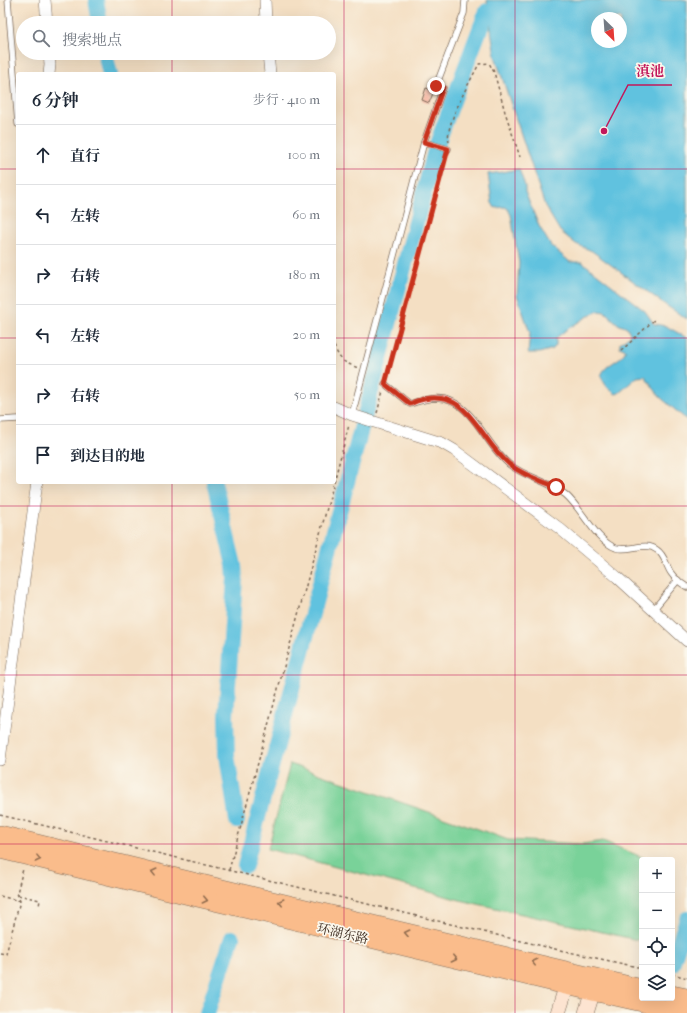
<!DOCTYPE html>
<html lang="zh">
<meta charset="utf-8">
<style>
:root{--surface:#fff;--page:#f2f2f3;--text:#1f2937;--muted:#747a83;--line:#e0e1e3}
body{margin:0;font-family:"IM FELL French Canon","Noto Serif SC",serif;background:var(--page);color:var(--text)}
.controls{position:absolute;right:12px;bottom:12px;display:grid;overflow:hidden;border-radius:4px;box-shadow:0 4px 16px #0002}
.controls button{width:36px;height:36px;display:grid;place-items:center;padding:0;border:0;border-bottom:1px solid var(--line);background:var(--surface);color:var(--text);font:20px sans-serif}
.compass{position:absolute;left:591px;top:12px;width:36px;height:36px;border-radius:50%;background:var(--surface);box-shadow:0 4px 16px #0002;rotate:155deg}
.stop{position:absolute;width:12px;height:12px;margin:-9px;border:3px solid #c8321e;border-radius:50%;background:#fff}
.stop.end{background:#c8321e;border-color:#fff;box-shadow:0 1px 4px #0008}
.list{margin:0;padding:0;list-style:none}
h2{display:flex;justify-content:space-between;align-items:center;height:52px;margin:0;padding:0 16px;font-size:17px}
h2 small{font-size:13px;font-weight:400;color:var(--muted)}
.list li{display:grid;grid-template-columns:26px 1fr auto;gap:12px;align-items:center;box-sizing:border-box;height:60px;padding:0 16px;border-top:1px solid var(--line)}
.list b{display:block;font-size:15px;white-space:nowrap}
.list em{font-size:13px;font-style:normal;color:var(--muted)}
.icon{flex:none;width:22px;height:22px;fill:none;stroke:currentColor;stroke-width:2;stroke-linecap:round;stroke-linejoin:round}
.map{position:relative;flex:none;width:687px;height:1013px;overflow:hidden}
.search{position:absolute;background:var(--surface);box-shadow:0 4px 16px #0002;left:16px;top:16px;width:320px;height:44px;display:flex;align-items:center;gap:10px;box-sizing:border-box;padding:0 14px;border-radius:22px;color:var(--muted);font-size:15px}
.panel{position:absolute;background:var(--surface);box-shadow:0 4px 16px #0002;left:16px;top:72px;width:320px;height:412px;border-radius:4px}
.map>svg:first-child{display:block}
</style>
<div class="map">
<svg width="687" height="1013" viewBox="0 0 687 1013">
<rect width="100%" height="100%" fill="#fbf7ec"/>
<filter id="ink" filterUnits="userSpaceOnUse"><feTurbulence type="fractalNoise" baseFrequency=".025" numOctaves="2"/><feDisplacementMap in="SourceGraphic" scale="8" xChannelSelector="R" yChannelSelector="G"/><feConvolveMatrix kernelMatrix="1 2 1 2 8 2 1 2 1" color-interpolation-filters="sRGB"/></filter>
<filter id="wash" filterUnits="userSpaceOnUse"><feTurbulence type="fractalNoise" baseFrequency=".012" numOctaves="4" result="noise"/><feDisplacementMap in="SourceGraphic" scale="16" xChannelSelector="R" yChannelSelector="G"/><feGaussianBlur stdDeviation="0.9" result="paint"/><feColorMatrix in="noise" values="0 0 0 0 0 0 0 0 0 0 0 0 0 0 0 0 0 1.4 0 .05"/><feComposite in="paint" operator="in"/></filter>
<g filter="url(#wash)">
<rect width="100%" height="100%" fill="#f4dfc3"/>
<!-- green -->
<polygon fill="#79d299" stroke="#5a7e5c" points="290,764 481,830 508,840 583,844 603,841 649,860 642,860 642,941 460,900 268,849"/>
<!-- water -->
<g fill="#61c2df" stroke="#4e767e" fill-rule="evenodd">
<path d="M487,0H687V319L667,306L592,251L576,244L560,231L545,206L495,56L488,11ZM597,18H621V42H597Z"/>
<path d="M519,169L525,186V192L539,226L551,246L570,262H582L645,311L654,324L666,326L687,338V420L660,397L645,376L637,377L619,393L616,394C607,388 605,385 601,376C605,363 621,362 626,350L620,347V343L630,335V333L627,328L618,324L605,312L598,311L585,318L566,330L556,338V345L553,349L539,353H528L530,333L517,295L519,263L511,215L508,209L505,207L495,208L492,203L488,174L503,172Z"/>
</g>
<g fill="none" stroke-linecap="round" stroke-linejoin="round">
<!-- river -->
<g stroke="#61c2df" stroke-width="16">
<polyline points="96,0 100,23"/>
<polyline points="105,53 110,74"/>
<polyline points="214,482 234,565 235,578 226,716 227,755 237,821"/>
<polyline points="245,866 436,147 473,47 487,11"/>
<polyline points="672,964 687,919"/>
<polyline points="207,1013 232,938"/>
</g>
</g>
<g id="blocks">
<!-- building -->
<polygon fill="#f4af9a" points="426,88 434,91 429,103 422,100"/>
</g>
</g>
<g filter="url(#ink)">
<use href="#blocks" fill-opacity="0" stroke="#7c6958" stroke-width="1"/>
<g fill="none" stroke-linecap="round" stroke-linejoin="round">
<!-- lane casing -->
<g stroke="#7c6958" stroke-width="7">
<g id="lane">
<polyline points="8,0 18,124"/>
<polyline points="424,142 448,149"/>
<path d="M385,384L410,404C423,399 438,395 451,401C476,411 488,448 510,465C527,478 550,481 566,495C582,509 596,541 616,548C629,552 645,541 657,550C665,555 666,566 671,573C675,579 682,584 687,587"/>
<polyline points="352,415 424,142 443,88 436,86 464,13 465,0"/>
<polyline points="0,420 18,419"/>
<polyline points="653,610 678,580"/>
</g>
</g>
<!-- street casing -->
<g stroke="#7c6958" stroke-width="12">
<g id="street">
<polyline points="45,0 47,23"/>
<polyline points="265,0 266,23"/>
<polyline points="268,53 270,74"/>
<polyline points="49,74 50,65 49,53"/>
<polyline points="334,407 352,415 442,443 454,450 559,528 617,577 687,641"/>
<polyline points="0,760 37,482"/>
</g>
</g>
<!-- secondary casing -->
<g stroke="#7c6958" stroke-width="16">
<g id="secondary">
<polyline points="558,1013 570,975"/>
<polyline points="586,1013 596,981"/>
</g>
</g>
<!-- primary casing -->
<g stroke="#7c6958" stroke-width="18">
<g id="primary">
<polyline points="0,834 197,882 642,988"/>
<polyline points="0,850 193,897 484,966 566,986 687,1013"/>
<polyline points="672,994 687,997"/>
</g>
</g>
<!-- path -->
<g stroke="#7c6958" stroke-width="1.5" stroke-dasharray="3 3" stroke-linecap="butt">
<path d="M449,142C444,125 471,80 479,64L489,63L494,72L505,112L520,157"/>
<path d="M334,346C341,362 342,361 358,368"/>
<polyline points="621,351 655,319"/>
<polyline points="387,378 446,155"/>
<polyline points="377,413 383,391"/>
<polyline points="334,482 349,425"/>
<polyline points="0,815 417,916 555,949 642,968"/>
<polyline points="229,870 334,482"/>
<polyline points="18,895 40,900 39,906"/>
<polyline points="0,896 20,901"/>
<polyline points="0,953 6,954 20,901 17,893 23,869"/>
<polyline points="672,974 687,978"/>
</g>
<!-- lane -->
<use href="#lane" stroke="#fff" stroke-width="5.5"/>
<!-- street -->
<use href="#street" stroke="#fff" stroke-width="11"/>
<!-- secondary -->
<use href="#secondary" stroke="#fde4d1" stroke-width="15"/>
<!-- primary -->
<use href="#primary" stroke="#fabc8b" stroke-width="17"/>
</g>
<!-- one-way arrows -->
<defs><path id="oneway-chevron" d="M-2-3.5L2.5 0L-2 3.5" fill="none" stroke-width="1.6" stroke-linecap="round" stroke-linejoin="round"/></defs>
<g stroke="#916c4f">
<use href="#oneway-chevron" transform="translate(38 859) rotate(14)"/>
<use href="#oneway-chevron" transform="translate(154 872) rotate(-166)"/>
<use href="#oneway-chevron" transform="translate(205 900) rotate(13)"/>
<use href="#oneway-chevron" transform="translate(281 902) rotate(-167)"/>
<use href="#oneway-chevron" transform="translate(407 933) rotate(-167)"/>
<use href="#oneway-chevron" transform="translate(454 959) rotate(13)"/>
<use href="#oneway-chevron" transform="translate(534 962) rotate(-167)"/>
</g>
</g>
<g fill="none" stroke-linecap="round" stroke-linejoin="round" filter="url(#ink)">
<!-- route -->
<path stroke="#c8321e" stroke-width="5" d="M436,86L443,88L424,142L448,149L385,384L410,404C414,402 419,400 424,399C456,393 469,414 485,436C492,446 500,456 509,464C522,475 540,480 556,487"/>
</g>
<!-- grid -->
<path fill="none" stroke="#c2185b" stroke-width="1" stroke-opacity="0.55" d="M172,0V23M344,0V1013M515,0V1013M172,53V74M0,169H18M334,169H687M0,338H18M334,338H687M172,482V1013M0,506H687M0,675H687M0,844H687"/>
<g text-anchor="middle" stroke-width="3.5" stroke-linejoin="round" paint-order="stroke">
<!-- street labels -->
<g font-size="13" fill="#3b2a1e" stroke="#fbf7ec">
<text transform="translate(343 933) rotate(13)" y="5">环湖东路</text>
</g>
</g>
<!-- callouts -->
<path fill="none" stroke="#c2185b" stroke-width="1.5" d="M604 131L628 85H672"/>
<circle fill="#c2185b" stroke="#fbf7ec" stroke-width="1.5" cx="604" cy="131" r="4"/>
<g font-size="14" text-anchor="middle" font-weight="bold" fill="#c2185b" stroke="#fbf7ec" stroke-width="3.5" stroke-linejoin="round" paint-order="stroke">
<text x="650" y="76">滇池</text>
</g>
</svg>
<div class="controls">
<button>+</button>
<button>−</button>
<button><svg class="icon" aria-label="locate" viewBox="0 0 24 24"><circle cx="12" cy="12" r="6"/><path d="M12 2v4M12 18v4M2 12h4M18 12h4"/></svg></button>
<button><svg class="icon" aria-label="layers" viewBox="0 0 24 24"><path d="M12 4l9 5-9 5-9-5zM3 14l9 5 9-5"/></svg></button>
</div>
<svg class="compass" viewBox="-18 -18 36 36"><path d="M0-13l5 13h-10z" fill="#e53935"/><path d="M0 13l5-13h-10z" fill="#747a83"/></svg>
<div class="stop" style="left:556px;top:487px"></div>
<div class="stop end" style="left:436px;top:86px"></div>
<div class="search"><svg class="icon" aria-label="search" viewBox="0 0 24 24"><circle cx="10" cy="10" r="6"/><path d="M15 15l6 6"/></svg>搜索地点</div>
<section class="panel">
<h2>6 分钟<small>步行 · 410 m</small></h2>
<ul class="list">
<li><svg class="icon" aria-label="ahead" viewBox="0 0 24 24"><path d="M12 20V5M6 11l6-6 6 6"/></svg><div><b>直行</b></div><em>100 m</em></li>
<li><svg class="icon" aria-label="left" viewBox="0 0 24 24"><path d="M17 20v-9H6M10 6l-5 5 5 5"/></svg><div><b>左转</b></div><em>60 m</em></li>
<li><svg class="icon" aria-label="right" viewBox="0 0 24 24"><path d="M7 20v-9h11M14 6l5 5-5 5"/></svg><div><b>右转</b></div><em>180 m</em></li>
<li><svg class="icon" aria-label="left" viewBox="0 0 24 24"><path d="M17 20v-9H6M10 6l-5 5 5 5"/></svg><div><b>左转</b></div><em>20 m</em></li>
<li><svg class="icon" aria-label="right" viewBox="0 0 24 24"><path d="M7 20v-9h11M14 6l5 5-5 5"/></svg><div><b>右转</b></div><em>50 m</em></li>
<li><svg class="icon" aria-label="arrive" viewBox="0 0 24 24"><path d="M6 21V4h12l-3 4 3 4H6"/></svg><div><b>到达目的地</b></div></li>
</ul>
</section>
</div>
